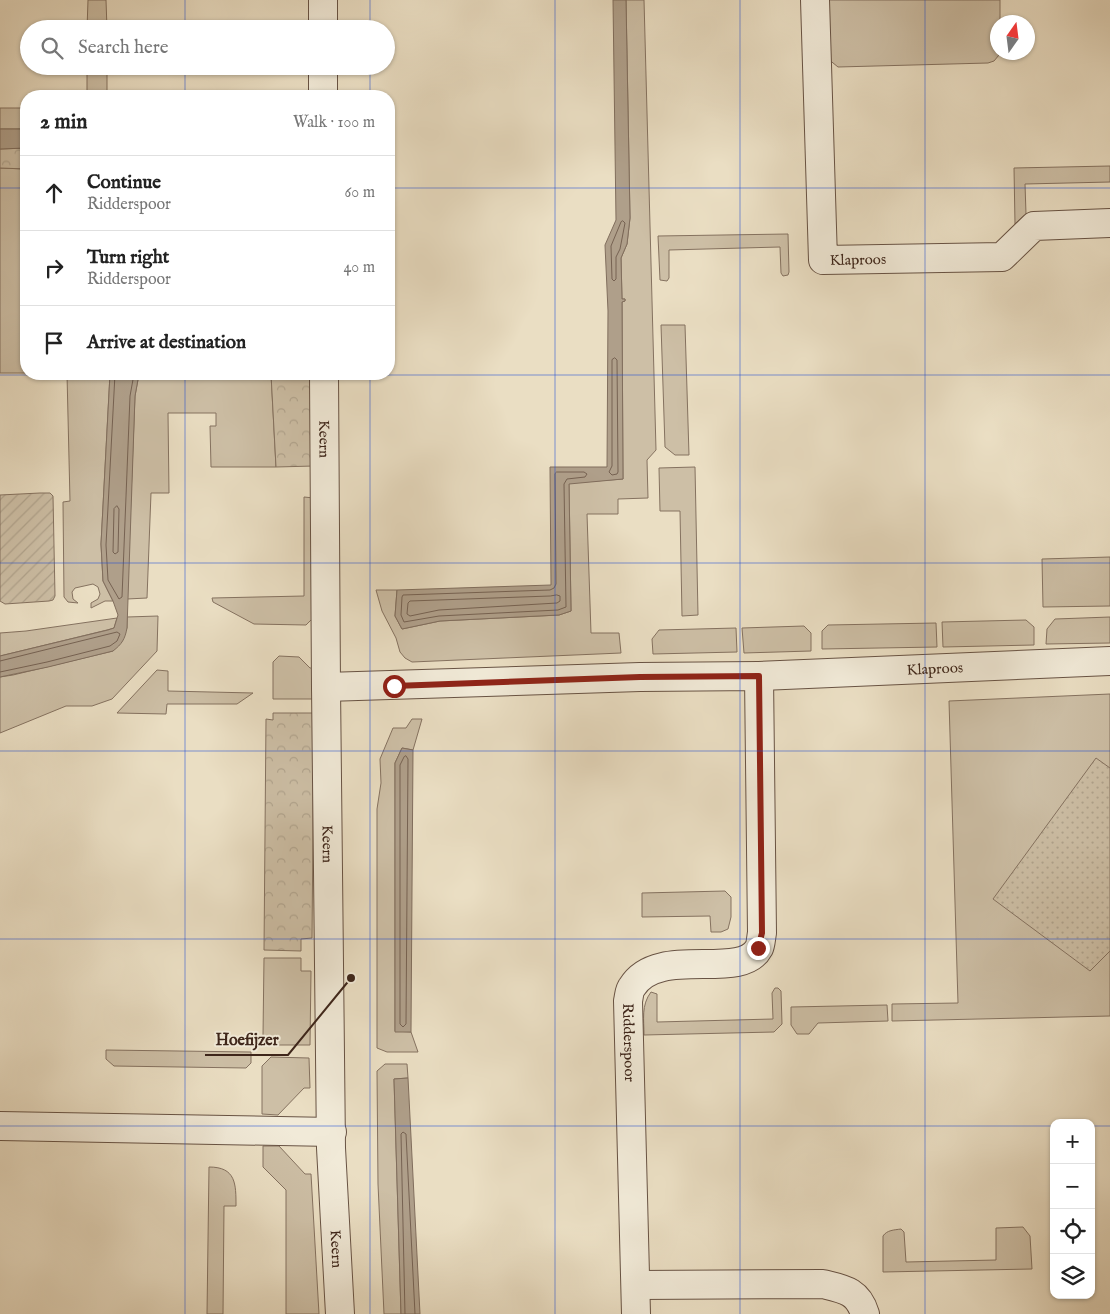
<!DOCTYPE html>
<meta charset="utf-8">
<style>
:root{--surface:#fff;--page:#f6f6f6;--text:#222;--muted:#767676;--line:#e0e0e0}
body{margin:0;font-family:"IM FELL English",serif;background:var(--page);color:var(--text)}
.controls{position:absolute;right:15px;bottom:15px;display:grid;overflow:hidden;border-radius:10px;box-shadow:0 1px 4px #0004}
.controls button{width:45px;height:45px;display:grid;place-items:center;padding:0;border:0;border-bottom:1px solid var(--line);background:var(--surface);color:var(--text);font:25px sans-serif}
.compass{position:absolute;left:990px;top:15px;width:45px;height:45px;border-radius:50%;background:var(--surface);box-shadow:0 1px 4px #0004;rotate:14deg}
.stop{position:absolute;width:15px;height:15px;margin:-11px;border:4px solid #8f2418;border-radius:50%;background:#fff}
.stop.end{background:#8f2418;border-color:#fff;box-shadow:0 1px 5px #0008}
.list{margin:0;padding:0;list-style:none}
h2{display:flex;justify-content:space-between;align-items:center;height:65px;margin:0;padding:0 20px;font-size:21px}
h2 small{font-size:16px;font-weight:400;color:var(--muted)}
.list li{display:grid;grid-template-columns:32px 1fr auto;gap:15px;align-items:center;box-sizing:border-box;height:75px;padding:0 20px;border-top:1px solid var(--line)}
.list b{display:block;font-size:19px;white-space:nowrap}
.list p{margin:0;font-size:16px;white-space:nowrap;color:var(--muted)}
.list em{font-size:16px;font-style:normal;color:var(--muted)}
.icon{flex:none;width:28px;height:28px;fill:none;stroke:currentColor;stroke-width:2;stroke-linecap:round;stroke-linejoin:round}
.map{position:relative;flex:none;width:1110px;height:1314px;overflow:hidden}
.search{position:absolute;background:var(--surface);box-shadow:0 1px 4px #0004;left:20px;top:20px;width:375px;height:55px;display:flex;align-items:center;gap:12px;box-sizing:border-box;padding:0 18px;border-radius:28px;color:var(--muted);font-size:19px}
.panel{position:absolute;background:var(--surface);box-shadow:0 1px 4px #0004;left:20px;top:90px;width:375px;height:290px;border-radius:20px}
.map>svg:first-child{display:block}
</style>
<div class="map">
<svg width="1110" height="1314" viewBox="0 0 1110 1314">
<defs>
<pattern id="forest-crowns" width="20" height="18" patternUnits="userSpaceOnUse" patternTransform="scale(1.25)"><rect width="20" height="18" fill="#cdbfa6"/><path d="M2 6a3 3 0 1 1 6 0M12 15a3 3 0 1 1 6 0" fill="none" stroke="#b1a48e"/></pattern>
<pattern id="park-dots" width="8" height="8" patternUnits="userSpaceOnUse" patternTransform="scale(1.25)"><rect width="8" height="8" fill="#cdbfa6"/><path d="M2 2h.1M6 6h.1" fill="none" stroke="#b1a48e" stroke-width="1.8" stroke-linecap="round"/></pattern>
<pattern id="garden-furrows" width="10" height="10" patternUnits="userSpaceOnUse" patternTransform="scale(1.25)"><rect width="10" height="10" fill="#cdbfa6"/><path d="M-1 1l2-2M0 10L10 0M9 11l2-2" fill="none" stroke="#b1a48e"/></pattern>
</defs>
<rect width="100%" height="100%" fill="#eadec3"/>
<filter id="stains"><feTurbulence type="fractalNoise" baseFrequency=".004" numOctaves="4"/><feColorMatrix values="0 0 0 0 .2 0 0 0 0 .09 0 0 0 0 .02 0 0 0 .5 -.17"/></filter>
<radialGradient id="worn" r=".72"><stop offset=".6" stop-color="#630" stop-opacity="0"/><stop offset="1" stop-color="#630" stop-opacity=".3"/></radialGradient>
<!-- grass -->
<g fill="#cdbfa6" stroke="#857260">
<polygon points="88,0 106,0 107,29 87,29"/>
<polygon points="626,0 644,0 656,450 647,460 648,498 618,499 618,514 587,514 591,633 619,633 621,653 412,662 405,658 400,652 396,638 382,611 376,590 397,590 395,616 402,629 440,621 559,615 571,611 569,483 623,479 622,302 625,301 625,299 622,299 621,258 627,244 630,218"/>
<polygon points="826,0 1000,0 1000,22 998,22 999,55 994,61 988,63 838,67 827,58"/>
<polygon points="87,66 107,66 107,96 90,96 87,92"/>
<rect x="0" y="108" width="26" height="21"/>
<polygon points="1110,166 1110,182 1025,184 1026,214 1015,224 1014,168"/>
<polygon points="0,168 26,169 26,373 0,373"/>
<polygon points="788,234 789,272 788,275 783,276 781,273 780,247 669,250 669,278 667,281 660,280 658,236"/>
<polygon points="661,325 685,325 689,455 675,455 665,447"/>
<polygon points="67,374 110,374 101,544 103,581 113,601 105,601 91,608 91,603 98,599 100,594 98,587 93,584 75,588 72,592 73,599 78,603 68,602 64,597 63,502 70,501"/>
<polygon points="139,374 271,374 276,467 211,467 210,426 216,426 216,413 168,413 169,493 151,493 147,598 127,599 135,396"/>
<polygon points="695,467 698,615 682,616 680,511 660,511 659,468"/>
<polygon points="304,497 314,498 315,616 306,625 254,624 213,602 212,598 304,596"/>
<polygon points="1110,557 1110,606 1043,607 1042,559"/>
<polygon points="158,616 157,651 112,699 92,706 66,706 0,733 0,677 13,675 113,651 127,628 127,617"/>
<polygon points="1110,617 1110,643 1046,644 1047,629 1055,619"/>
<polygon points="117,618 114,628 107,630 0,656 0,633 26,631"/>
<polygon points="1026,620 1034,627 1034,645 943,647 942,622"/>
<polygon points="936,623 937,647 822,649 822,631 828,625"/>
<polygon points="804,626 811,633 811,651 744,653 742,628"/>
<polygon points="736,628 737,652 653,654 652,639 659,630"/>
<polygon points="279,656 299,657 310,668 314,668 314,699 273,699 273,662"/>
<polygon points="157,670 168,671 168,691 253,693 237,704 167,704 166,714 117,713"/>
<polygon points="1110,694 1110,1016 892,1021 892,1004 958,1003 949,701"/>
<polygon points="412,719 422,719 413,750 402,748 395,763 395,1031 411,1032 418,1052 387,1052 377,1048 377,809 381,783 380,759 393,728 406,728"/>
<polygon points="725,891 731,897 731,917 728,929 721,932 711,932 710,916 642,917 642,893"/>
<polygon points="264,958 301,958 301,971 311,971 310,1045 272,1045 263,1036"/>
<path d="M775,988H778L781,991L782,1024L774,1032L644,1035C644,1020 641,1005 651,992L657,994V1022L773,1019L772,993Z"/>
<polygon points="887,1005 888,1021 818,1023 809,1034 797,1034 791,1025 791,1007"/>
<polygon points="106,1050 251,1052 251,1063 246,1068 114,1066 106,1059"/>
<polygon points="271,1057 309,1058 310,1088 304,1088 278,1115 262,1114 262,1066"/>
<polygon points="385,1064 407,1064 408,1078 394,1079 401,1314 384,1314 378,1184 377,1071"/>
<polygon points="263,1146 279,1146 305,1174 311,1174 319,1314 286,1314 286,1190 263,1167"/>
<path d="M209,1167C236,1167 236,1184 236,1206H224L223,1314H207Z"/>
<path d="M1023,1227L1030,1236L1032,1269L883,1272V1236C887,1230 894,1230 901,1229L904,1232L906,1262L996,1260V1228Z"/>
</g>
<!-- forest -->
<g fill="url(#forest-crowns)" stroke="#857260">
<polygon points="26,148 26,169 0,168 0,149"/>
<polygon points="271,374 311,374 314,466 276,467"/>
<polygon points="273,713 314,713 312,938 301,939 301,951 264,950 266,719 273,720"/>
</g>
<!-- park -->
<polygon fill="url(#park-dots)" stroke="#857260" points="1096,758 1110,768 1110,951 1090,971 993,899"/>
<!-- garden -->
<polygon fill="url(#garden-furrows)" stroke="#857260" points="40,493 50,493 53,496 55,596 53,600 49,601 5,604 0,601 0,495"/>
<!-- water -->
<g fill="#af9f8a" stroke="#816e5d">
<polygon points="613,0 626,0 630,218 627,244 621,258 622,299 625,299 625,301 622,302 623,479 569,484 571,611 559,615 440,621 402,629 395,616 397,590 551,585 550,467 607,467 608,311 605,245 616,220"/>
<polygon points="0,129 26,129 26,148 0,149"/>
<path d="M110,374H139L135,396L127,628C125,639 122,644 113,651L48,667L0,677V656L108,630L114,628L118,615L113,601L103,581L101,544Z"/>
<polygon points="402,748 413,750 411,1032 395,1032 395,763"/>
<polygon points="408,1078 420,1314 401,1314 394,1079"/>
</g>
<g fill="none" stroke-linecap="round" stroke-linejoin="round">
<!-- shore -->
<g stroke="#766252" stroke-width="1">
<polygon points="623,221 625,223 620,249 616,257 616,279 614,281 612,279 611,246 621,222"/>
<polygon points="615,358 617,360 618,472 617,474 612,475 609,472 612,466 612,360"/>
<polyline points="115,374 106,545 108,580 119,599 122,597 130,396 134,374"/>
<polygon points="557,472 584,472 587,474 585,477 567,479 564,484 566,607 558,610 439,616 404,622 401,615 402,597 403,595 550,590 554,588 556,584 555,474"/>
<polygon points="117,506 119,509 118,552 115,554 113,552 114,509"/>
<polygon points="557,595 560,596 560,601 557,603 439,610 410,616 407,614 408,603 410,601 550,596"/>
<polyline points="0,661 117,632 120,634 117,641 110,646 47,662 0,672"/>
<polygon points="406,756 408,759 406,1024 403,1027 400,1024 400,765 404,757"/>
<polyline points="405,1314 401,1134 403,1132 406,1134 415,1314"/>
</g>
<!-- minor casing -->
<g stroke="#685344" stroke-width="30">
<g id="minor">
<polyline points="323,0 323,29"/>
<path id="s1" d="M815,0L823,260L1002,257L1034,226L1110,223"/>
<polyline points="323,66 323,96"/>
<path id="s2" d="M324,374L326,687L331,1148L340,1314"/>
<path id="s3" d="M759,676L1110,661"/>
<path id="s4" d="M326,687L640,677L759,676L762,933C761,937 761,944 759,948C741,982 658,944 632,987C629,990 629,997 628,1001L636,1314"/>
<polyline points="0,1126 332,1132"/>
<path d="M637,1285L823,1284C844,1289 858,1291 865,1314"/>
</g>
</g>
<!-- minor -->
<use href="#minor" stroke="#f1ead8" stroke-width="28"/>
</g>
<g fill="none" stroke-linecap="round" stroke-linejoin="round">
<!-- route -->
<polyline stroke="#8f2418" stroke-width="6" points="394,686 640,677 759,676 762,933 758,948"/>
</g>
<!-- grid -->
<path fill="none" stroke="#1d4ed8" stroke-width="1" stroke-opacity="0.55" d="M185,0V29M370,0V29M555,0V1314M740,0V1314M925,0V1314M185,66V96M370,66V96M0,188H26M389,188H1110M185,374V1314M370,374V1314M0,375H1110M0,563H1110M0,751H1110M0,939H1110M0,1126H1054M1091,1126H1110"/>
<g text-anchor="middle" stroke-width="4" stroke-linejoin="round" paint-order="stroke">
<!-- street labels -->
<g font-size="15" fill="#3d251a" stroke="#f1ead8">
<text dy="5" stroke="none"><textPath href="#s1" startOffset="295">Klaproos</textPath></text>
<text dy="5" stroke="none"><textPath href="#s2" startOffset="65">Keern</textPath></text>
<text dy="5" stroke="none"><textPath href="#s3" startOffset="176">Klaproos</textPath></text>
<text dy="5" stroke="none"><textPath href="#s2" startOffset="470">Keern</textPath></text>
<text dy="5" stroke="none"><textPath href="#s4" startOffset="901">Ridderspoor</textPath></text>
<text dy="5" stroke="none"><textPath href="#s2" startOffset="875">Keern</textPath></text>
</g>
</g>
<!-- callouts -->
<path fill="none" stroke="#3d251a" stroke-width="2" d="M351 978L288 1055H205"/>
<circle fill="#3d251a" stroke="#f1ead8" stroke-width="2" cx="351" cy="978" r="5"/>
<g font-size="16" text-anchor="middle" font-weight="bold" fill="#3d251a" stroke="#f1ead8" stroke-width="4" stroke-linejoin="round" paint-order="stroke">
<text x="247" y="1045">Hoefijzer</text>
</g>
<rect width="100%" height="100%" filter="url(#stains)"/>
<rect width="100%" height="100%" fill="url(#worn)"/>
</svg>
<div class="controls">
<button>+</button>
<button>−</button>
<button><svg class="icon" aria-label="locate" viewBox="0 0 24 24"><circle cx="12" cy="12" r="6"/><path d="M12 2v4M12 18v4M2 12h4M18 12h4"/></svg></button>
<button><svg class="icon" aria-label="layers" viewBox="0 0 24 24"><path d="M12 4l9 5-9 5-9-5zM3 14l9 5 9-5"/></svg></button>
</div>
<svg class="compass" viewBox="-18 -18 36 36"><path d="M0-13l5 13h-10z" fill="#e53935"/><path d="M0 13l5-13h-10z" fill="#767676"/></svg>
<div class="stop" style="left:394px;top:686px"></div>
<div class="stop end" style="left:758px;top:948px"></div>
<div class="search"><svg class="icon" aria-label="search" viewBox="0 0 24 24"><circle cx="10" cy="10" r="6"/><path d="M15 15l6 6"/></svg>Search here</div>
<section class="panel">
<h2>2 min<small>Walk · 100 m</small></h2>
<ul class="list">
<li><svg class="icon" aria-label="ahead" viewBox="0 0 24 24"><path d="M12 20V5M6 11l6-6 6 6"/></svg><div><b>Continue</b><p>Ridderspoor</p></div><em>60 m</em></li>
<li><svg class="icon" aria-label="right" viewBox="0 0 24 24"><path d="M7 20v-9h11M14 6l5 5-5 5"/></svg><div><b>Turn right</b><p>Ridderspoor</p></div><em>40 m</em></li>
<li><svg class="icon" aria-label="arrive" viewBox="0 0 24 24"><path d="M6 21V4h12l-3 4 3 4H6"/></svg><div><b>Arrive at destination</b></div></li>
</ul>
</section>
</div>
